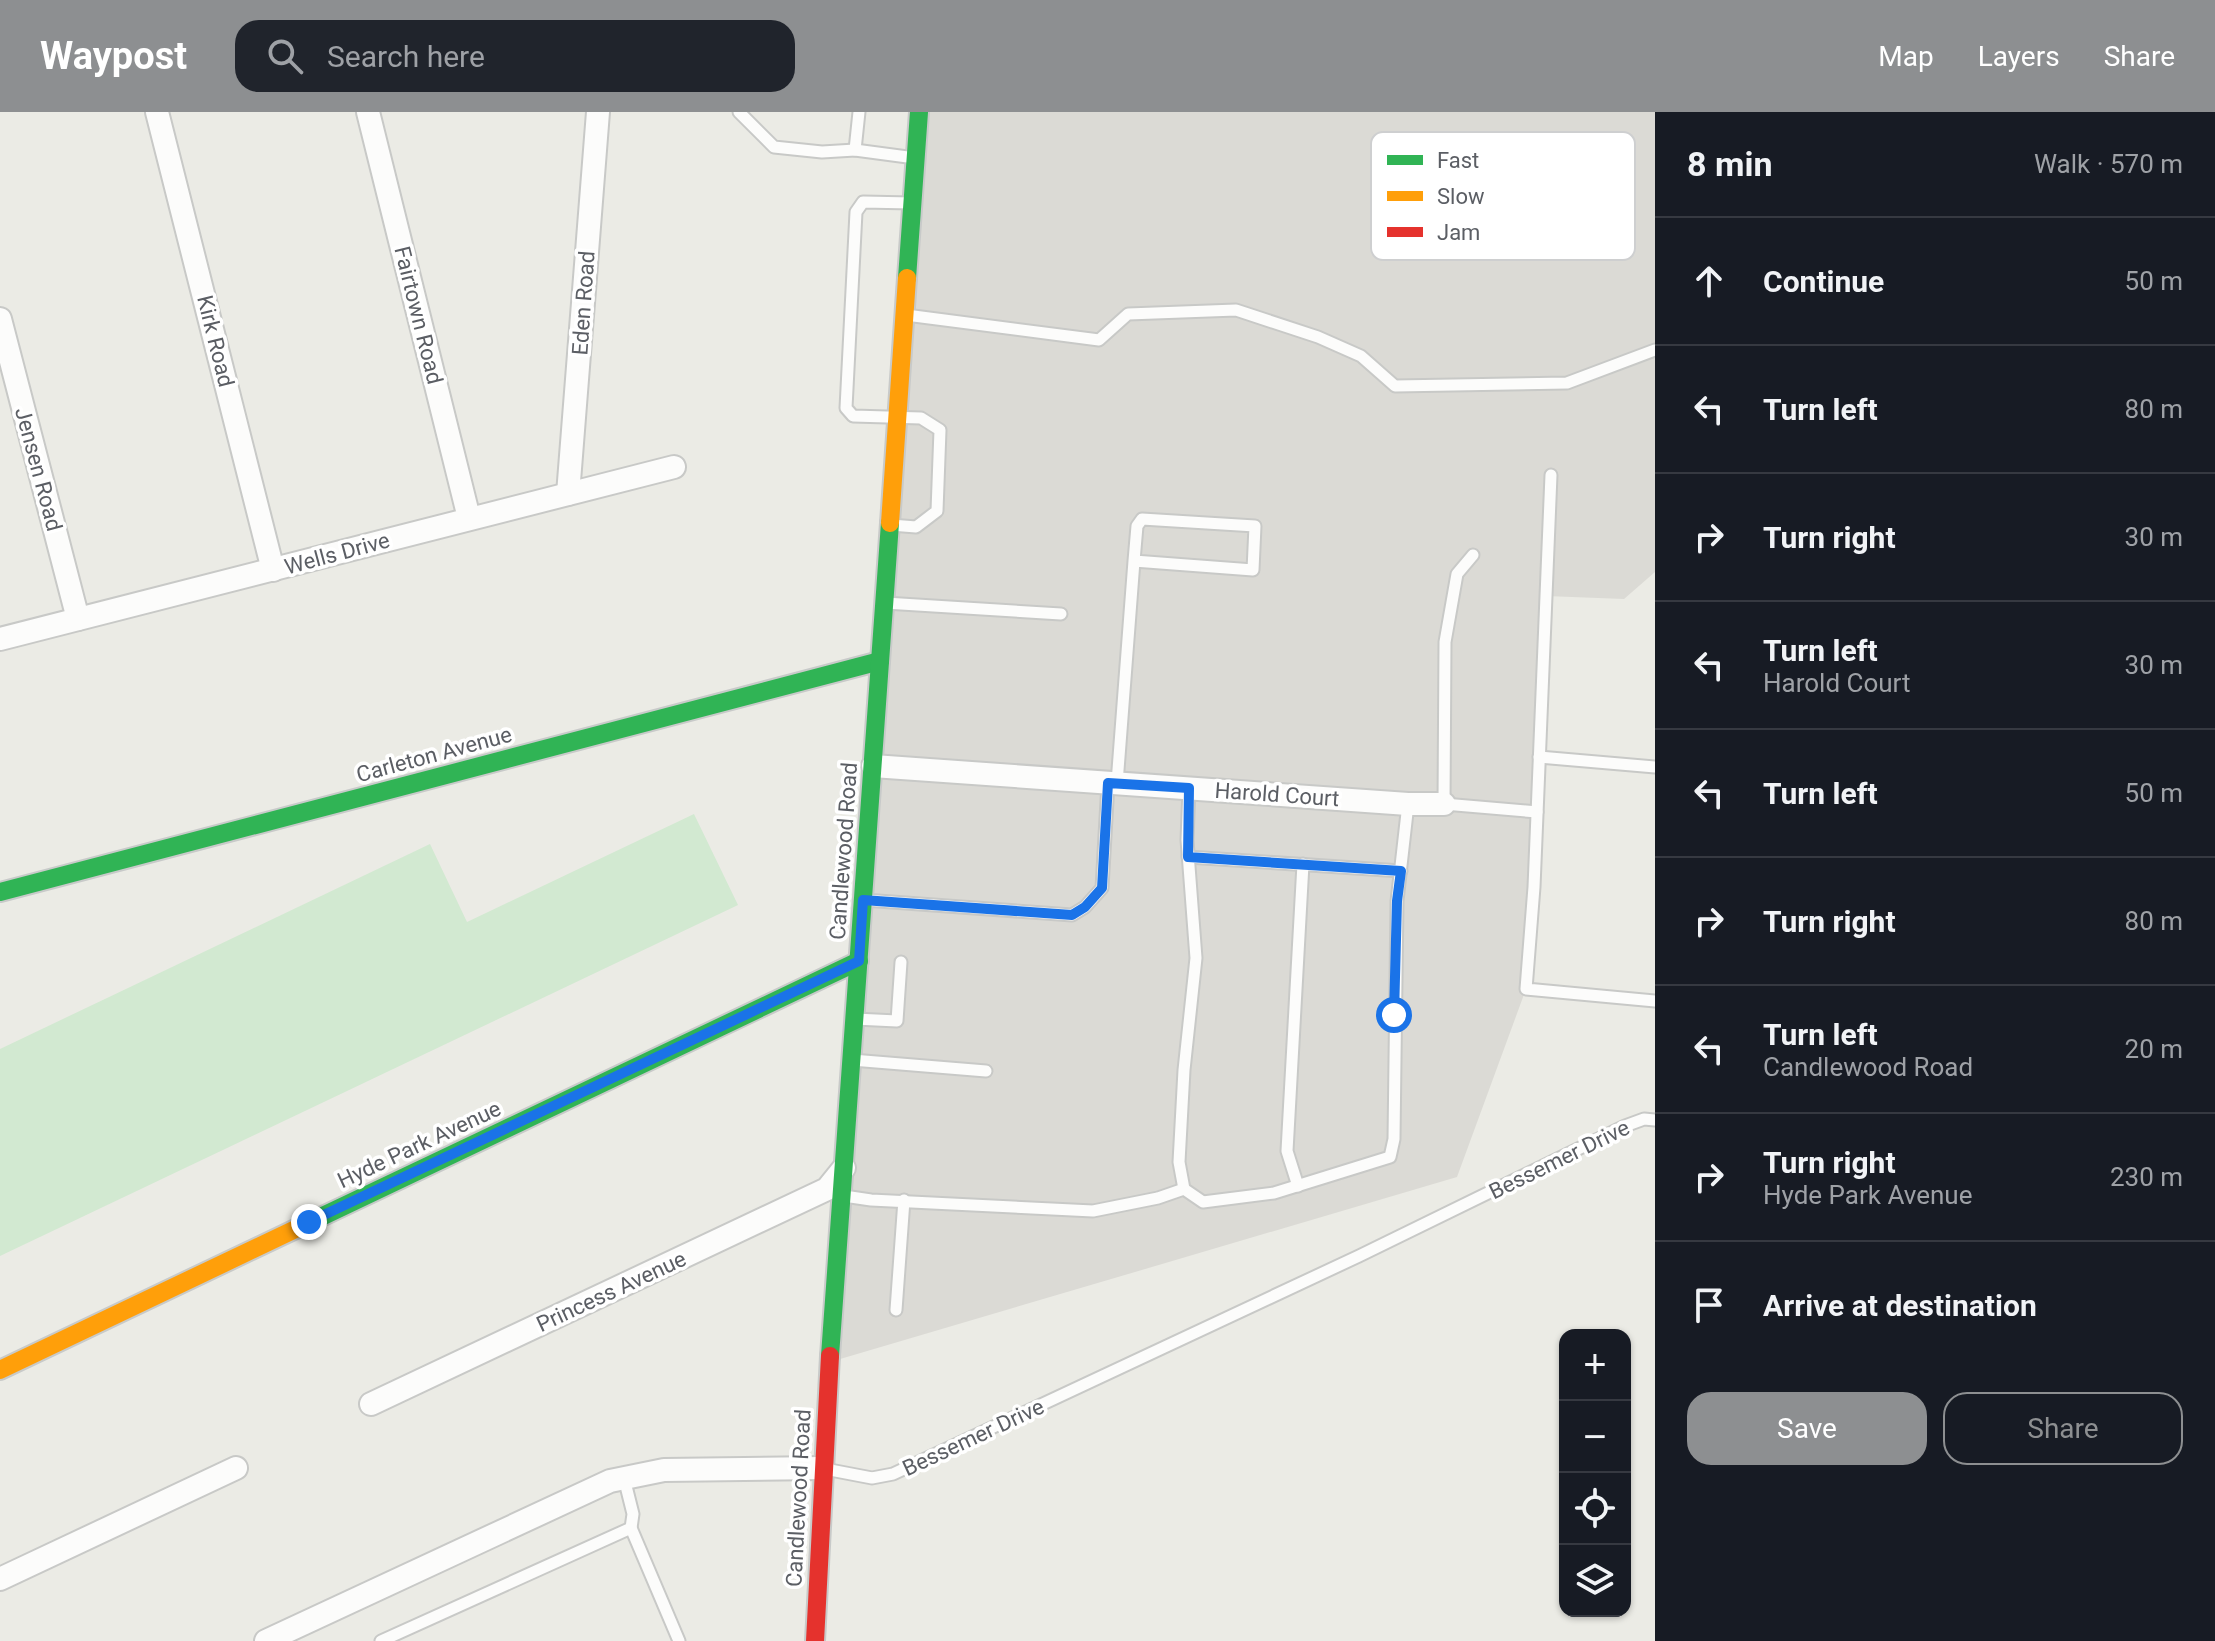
<!DOCTYPE html>
<meta charset="utf-8">
<style>
:root{--surface:#171b24;--page:#20242c;--text:#f1f3f6;--muted:#9ea1a6;--line:#363941;--accent:#8d8f91}
body{margin:0;font-family:Roboto,sans-serif;background:var(--page);color:var(--text)}
.controls{position:absolute;right:24px;bottom:24px;display:grid;overflow:hidden;border-radius:16px;box-shadow:0 2px 6px #0004}
.controls button{width:72px;height:72px;display:grid;place-items:center;padding:0;border:0;border-bottom:2px solid var(--line);background:var(--surface);color:var(--text);font:40px sans-serif}
.stop{position:absolute;width:24px;height:24px;margin:-18px;border:6px solid #1a73e8;border-radius:50%;background:#fff}
.stop.end{background:#1a73e8;border-color:#fff;box-shadow:0 2px 8px #0008}
.list{margin:0;padding:0;list-style:none}
h2{display:flex;justify-content:space-between;align-items:center;height:104px;margin:0;padding:0 32px;font-size:34px}
h2 small{font-size:26px;font-weight:400;color:var(--muted)}
.list li{display:grid;grid-template-columns:52px 1fr auto;gap:24px;align-items:center;box-sizing:border-box;height:128px;padding:0 32px;border-top:2px solid var(--line)}
.list b{display:block;font-size:30px;white-space:nowrap}
.list p{margin:0;font-size:26px;white-space:nowrap;color:var(--muted)}
.list em{font-size:26px;font-style:normal;color:var(--muted)}
.actions{display:flex;gap:16px;padding:24px 32px}
.actions a{flex:1;padding:18px 0;border:2px solid var(--accent);border-radius:24px;text-align:center;font-size:28px;color:var(--accent)}
.actions .main{background:var(--accent);color:#fff}
.icon{flex:none;width:44px;height:44px;fill:none;stroke:currentColor;stroke-width:2;stroke-linecap:round;stroke-linejoin:round}
.map{position:relative;flex:none;width:1655px;height:1529px;overflow:hidden}
header{display:flex;align-items:center;gap:48px;box-sizing:border-box;height:112px;padding:0 40px;background:var(--accent);color:#fff}
header strong{font-size:38px}
nav{display:flex;gap:44px;margin-inline-start:auto;font-size:28px}
.search{width:560px;height:72px;background:var(--page);display:flex;align-items:center;gap:20px;box-sizing:border-box;padding:0 28px;border-radius:24px;color:var(--muted);font-size:30px}
main{display:flex}
aside{flex:1;background:var(--surface)}
.map>svg:first-child{display:block}
</style>
<header>
<strong>Waypost</strong>
<div class="search"><svg class="icon" aria-label="search" viewBox="0 0 24 24"><circle cx="10" cy="10" r="6"/><path d="M15 15l6 6"/></svg>Search here</div>
<nav><a>Map</a><a>Layers</a><a>Share</a></nav>
</header>
<main>
<div class="map">
<svg width="1655" height="1529" viewBox="0 0 1655 1529">
<rect width="100%" height="100%" fill="#ebebe5"/>
<!-- industrial -->
<polygon fill="#dbdad5" points="919,0 1655,0 1655,460 1624,487 1546,484 1526,877 1457,1065 830,1250"/>
<!-- green -->
<polygon fill="#d2e9d1" points="694,702 738,793 0,1144 0,937 430,732 467,810"/>
<g fill="none" stroke-linecap="round" stroke-linejoin="round">
<!-- lane casing -->
<g stroke="#c8c9c7" stroke-width="15">
<g id="lane">
<polyline points="739,0 774,35 822,40 855,38"/>
<polyline points="859,0 855,38 915,46"/>
<polyline points="906,203 1099,228 1128,202 1236,198 1318,225 1361,244 1395,274 1567,271 1655,238"/>
<polyline points="1551,363 1534,775 1526,877 1655,889"/>
<polyline points="891,413 916,415 937,399 940,318 921,306 853,304 846,296 856,100 863,90 912,91"/>
<polyline points="1473,443 1457,462 1445,530 1444,692 1537,700"/>
<polyline points="885,491 1061,502"/>
<polyline points="1539,645 1655,655"/>
<polyline points="1117,671 1134,449 1137,414 1142,407 1255,414 1253,458 1134,449"/>
<polyline points="1189,676 1187,728 1196,846 1184,958 1179,1050 1184,1077 1203,1090 1274,1081 1390,1045 1394,1027 1397,789 1408,692"/>
<polyline points="1188,745 1401,759"/>
<polyline points="864,788 1072,803 1085,795 1102,776 1108,671"/>
<polyline points="855,907 897,909 901,850"/>
<polyline points="852,948 986,959"/>
<polyline points="1298,1074 1287,1039 1303,752"/>
<polyline points="844,1084 871,1088 1093,1099 1158,1086 1184,1077"/>
<polyline points="896,1198 904,1088"/>
<polyline points="825,1357 872,1366 893,1362 1359,1144 1625,1014 1644,1007 1655,1008"/>
<polyline points="631,1416 679,1529"/>
<polyline points="381,1529 631,1416 633,1402 624,1366"/>
</g>
</g>
<!-- street casing -->
<g stroke="#c8c9c7" stroke-width="26">
<g id="street">
<polyline points="157,0 273,458"/>
<polyline points="368,0 469,406"/>
<polyline points="0,207 78,507"/>
<polyline points="568,382 598,0"/>
<polyline points="0,527 674,355"/>
<polyline points="873,654 1408,692 1444,692"/>
<polyline points="371,1292 827,1077 844,1056"/>
<polyline points="0,1467 236,1356"/>
<polyline points="266,1529 610,1369 664,1358 823,1356"/>
</g>
</g>
<!-- fast casing -->
<g stroke="#c8cac9" stroke-width="22">
<g id="fast">
<polyline points="907,166 919,0"/>
<polyline points="0,780 880,549"/>
<polyline points="304,1113 859,849"/>
<polyline points="830,1244 890,411"/>
</g>
</g>
<!-- slow casing -->
<g stroke="#c8cac9" stroke-width="22">
<g id="slow">
<polyline points="890,411 907,166"/>
<polyline points="0,1258 304,1113"/>
</g>
</g>
<!-- jam casing -->
<g stroke="#c8cac9" stroke-width="22">
<polyline id="jam" points="815,1529 830,1244"/>
</g>
<!-- lane -->
<use href="#lane" stroke="#fcfcfb" stroke-width="11"/>
<!-- street -->
<use href="#street" stroke="#fcfcfb" stroke-width="22"/>
<!-- fast -->
<use href="#fast" stroke="#30b455" stroke-width="18"/>
<!-- slow -->
<use href="#slow" stroke="#ff9f0a" stroke-width="18"/>
<!-- jam -->
<use href="#jam" stroke="#e5322d" stroke-width="18"/>
</g>
<g fill="none" stroke-linecap="round" stroke-linejoin="round">
<!-- route -->
<polyline stroke="#1a73e8" stroke-width="10" points="309,1110 859,849 863,788 1072,803 1085,795 1102,776 1108,671 1189,676 1188,745 1401,759 1397,789 1394,903"/>
</g>
<g text-anchor="middle" stroke-width="7" stroke-linejoin="round" paint-order="stroke">
<!-- street labels -->
<g font-size="22" fill="#5b5e64" stroke="#fff">
<text transform="translate(583 191) rotate(-86)" y="8">Eden Road</text>
<text transform="translate(419 203) rotate(76)" y="8">Fairtown Road</text>
<text transform="translate(216 229) rotate(76)" y="8">Kirk Road</text>
<text transform="translate(39 357) rotate(75)" y="8">Jensen Road</text>
<text transform="translate(337 441) rotate(-15)" y="8">Wells Drive</text>
<text transform="translate(434 642) rotate(-15)" y="8">Carleton Avenue</text>
<text transform="translate(1277 682) rotate(4)" y="8">Harold Court</text>
<text transform="translate(843 739) rotate(-86)" y="8">Candlewood Road</text>
<text transform="translate(419 1032) rotate(-25)" y="8">Hyde Park Avenue</text>
<text transform="translate(1559 1047) rotate(-26)" y="8">Bessemer Drive</text>
<text transform="translate(611 1179) rotate(-25)" y="8">Princess Avenue</text>
<text transform="translate(973 1325) rotate(-25)" y="8">Bessemer Drive</text>
<text transform="translate(798 1386) rotate(-87)" y="8">Candlewood Road</text>
</g>
</g>
<!-- legend -->
<rect x="1371" y="20" width="264" height="128" rx="12" fill="#fff" stroke="#cecfd0" stroke-width="2"/>
<rect x="1387" y="43" width="36" height="10" fill="#30b455"/>
<rect x="1387" y="79" width="36" height="10" fill="#ff9f0a"/>
<rect x="1387" y="115" width="36" height="10" fill="#e5322d"/>
<g font-size="22" fill="#5b5e64">
<text x="1437" y="56">Fast</text>
<text x="1437" y="92">Slow</text>
<text x="1437" y="128">Jam</text>
</g>
</svg>
<div class="controls">
<button>+</button>
<button>−</button>
<button><svg class="icon" aria-label="locate" viewBox="0 0 24 24"><circle cx="12" cy="12" r="6"/><path d="M12 2v4M12 18v4M2 12h4M18 12h4"/></svg></button>
<button><svg class="icon" aria-label="layers" viewBox="0 0 24 24"><path d="M12 4l9 5-9 5-9-5zM3 14l9 5 9-5"/></svg></button>
</div>
<div class="stop" style="left:1394px;top:903px"></div>
<div class="stop end" style="left:309px;top:1110px"></div>
</div>
<aside>
<h2>8 min<small>Walk · 570 m</small></h2>
<ul class="list">
<li><svg class="icon" aria-label="ahead" viewBox="0 0 24 24"><path d="M12 20V5M6 11l6-6 6 6"/></svg><div><b>Continue</b></div><em>50 m</em></li>
<li><svg class="icon" aria-label="left" viewBox="0 0 24 24"><path d="M17 20v-9H6M10 6l-5 5 5 5"/></svg><div><b>Turn left</b></div><em>80 m</em></li>
<li><svg class="icon" aria-label="right" viewBox="0 0 24 24"><path d="M7 20v-9h11M14 6l5 5-5 5"/></svg><div><b>Turn right</b></div><em>30 m</em></li>
<li><svg class="icon" aria-label="left" viewBox="0 0 24 24"><path d="M17 20v-9H6M10 6l-5 5 5 5"/></svg><div><b>Turn left</b><p>Harold Court</p></div><em>30 m</em></li>
<li><svg class="icon" aria-label="left" viewBox="0 0 24 24"><path d="M17 20v-9H6M10 6l-5 5 5 5"/></svg><div><b>Turn left</b></div><em>50 m</em></li>
<li><svg class="icon" aria-label="right" viewBox="0 0 24 24"><path d="M7 20v-9h11M14 6l5 5-5 5"/></svg><div><b>Turn right</b></div><em>80 m</em></li>
<li><svg class="icon" aria-label="left" viewBox="0 0 24 24"><path d="M17 20v-9H6M10 6l-5 5 5 5"/></svg><div><b>Turn left</b><p>Candlewood Road</p></div><em>20 m</em></li>
<li><svg class="icon" aria-label="right" viewBox="0 0 24 24"><path d="M7 20v-9h11M14 6l5 5-5 5"/></svg><div><b>Turn right</b><p>Hyde Park Avenue</p></div><em>230 m</em></li>
<li><svg class="icon" aria-label="arrive" viewBox="0 0 24 24"><path d="M6 21V4h12l-3 4 3 4H6"/></svg><div><b>Arrive at destination</b></div></li>
</ul>
<div class="actions"><a class="main">Save</a><a>Share</a></div>
</aside>
</main>
